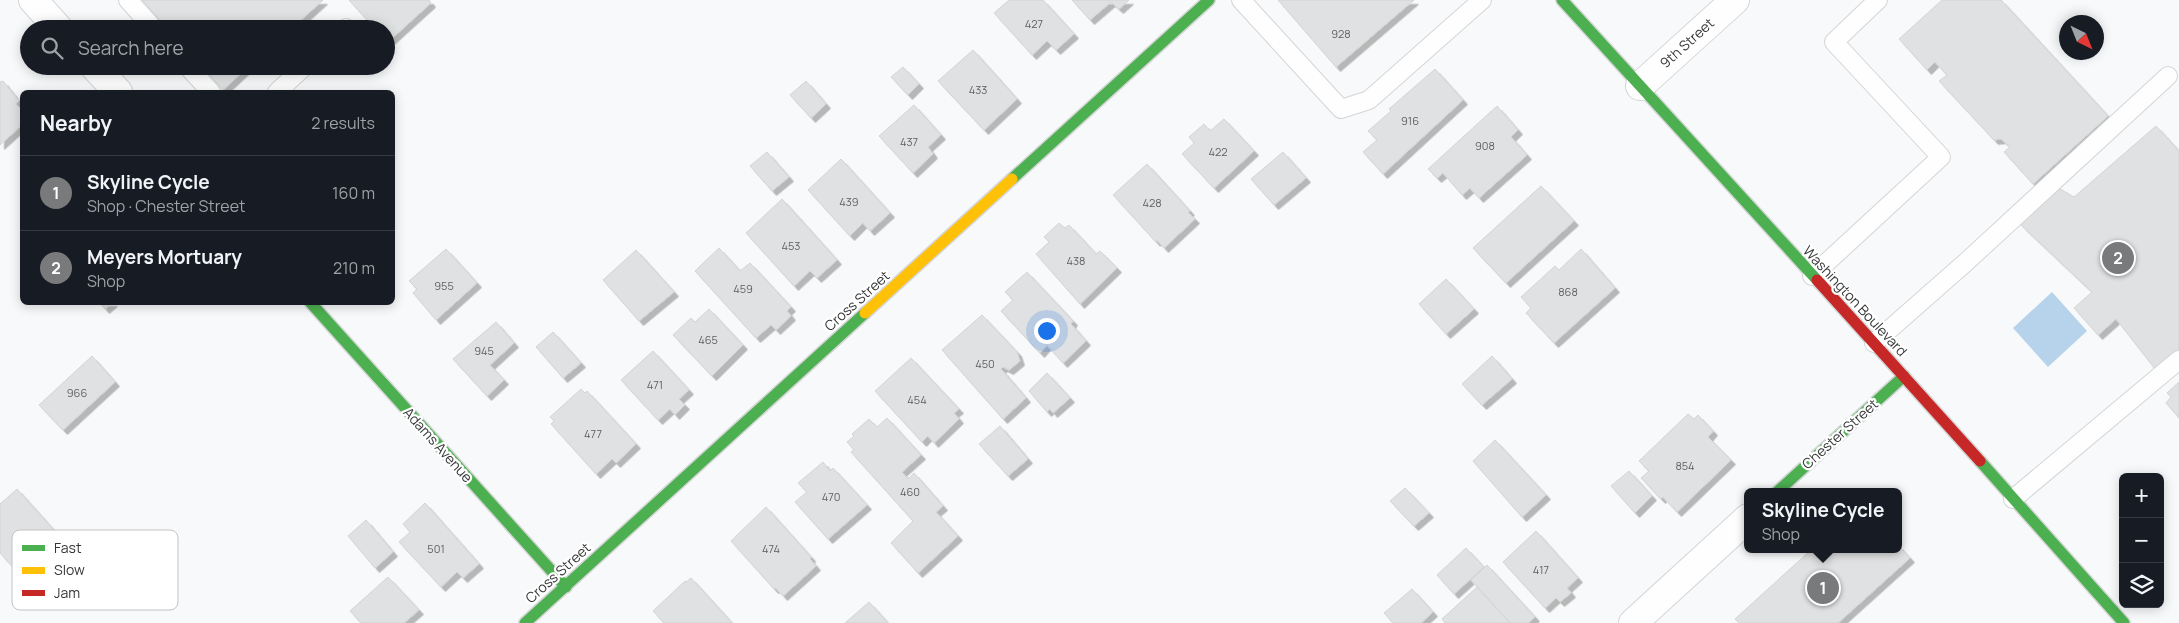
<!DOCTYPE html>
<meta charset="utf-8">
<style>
:root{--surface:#171b24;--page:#20242c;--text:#f1f3f6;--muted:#9ea1a6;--line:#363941;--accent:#797a7b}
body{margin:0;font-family:Manrope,sans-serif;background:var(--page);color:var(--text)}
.controls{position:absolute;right:15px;bottom:15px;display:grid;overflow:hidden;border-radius:8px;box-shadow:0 2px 12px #0003}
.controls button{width:45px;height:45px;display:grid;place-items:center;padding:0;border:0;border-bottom:1px solid var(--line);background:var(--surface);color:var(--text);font:25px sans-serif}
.compass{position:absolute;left:2059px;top:15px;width:45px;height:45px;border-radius:50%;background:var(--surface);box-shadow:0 2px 12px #0003;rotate:137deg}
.you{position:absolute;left:1046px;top:330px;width:18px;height:18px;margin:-12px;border:4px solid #fff;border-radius:50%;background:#1a73e8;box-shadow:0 0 0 8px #1a73e833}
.badge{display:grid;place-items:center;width:32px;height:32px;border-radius:50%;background:var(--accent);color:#fff;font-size:16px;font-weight:700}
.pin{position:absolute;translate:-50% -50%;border:2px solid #fff;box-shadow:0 1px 5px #0006}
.popup{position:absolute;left:1744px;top:488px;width:158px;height:65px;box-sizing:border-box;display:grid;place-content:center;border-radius:8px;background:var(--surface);filter:drop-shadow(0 1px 4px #0005);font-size:16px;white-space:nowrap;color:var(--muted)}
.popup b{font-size:19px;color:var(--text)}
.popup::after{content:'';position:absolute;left:50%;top:100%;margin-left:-10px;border:10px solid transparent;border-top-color:var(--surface)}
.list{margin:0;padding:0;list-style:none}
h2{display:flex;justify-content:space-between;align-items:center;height:65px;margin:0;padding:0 20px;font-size:21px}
h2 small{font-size:16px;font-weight:400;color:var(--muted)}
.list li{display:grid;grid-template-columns:32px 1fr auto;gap:15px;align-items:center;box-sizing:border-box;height:75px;padding:0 20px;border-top:1px solid var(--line)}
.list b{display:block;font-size:19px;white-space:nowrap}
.list p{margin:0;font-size:16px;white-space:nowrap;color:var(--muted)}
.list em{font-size:16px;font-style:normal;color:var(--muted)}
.icon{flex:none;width:28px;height:28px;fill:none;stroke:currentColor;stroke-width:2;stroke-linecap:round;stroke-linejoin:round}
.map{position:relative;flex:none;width:2179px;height:623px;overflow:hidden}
.search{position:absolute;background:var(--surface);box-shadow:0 2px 12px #0003;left:20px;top:20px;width:375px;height:55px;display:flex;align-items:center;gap:12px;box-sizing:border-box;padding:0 18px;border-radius:28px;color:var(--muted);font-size:19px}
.panel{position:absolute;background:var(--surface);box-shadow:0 2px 12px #0003;left:20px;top:90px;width:375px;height:215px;border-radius:8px}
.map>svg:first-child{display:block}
</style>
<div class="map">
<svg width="2179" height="623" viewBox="0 0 2179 623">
<defs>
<filter id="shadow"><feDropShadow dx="4.5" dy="4.5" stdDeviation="0" flood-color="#0004"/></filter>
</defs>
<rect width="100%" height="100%" fill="#f8f9fa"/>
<!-- water -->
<polygon fill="#b7d3eb" points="2052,292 2087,331 2048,367 2013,328"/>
<!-- building -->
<g fill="#e0e1e2" stroke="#d3d4d5" filter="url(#shadow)">
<polygon points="142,0 323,0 291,29 168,29"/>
<polygon points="349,0 429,0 431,3 388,42 386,29 375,29"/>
<polygon points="1009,0 1043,0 1074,34 1056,50 1047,41 1032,55 994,13"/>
<polygon points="1072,0 1129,0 1119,9 1111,2 1090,20"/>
<polygon points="1278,0 1414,0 1336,67"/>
<polygon points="1942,0 2001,0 2108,116 2033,184 2004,152 2010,147 2001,139 1994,140 1939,81 1947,75 1935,62 1927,70 1899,39"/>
<polygon points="973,50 1017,99 984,130 938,81"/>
<polygon points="202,66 249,66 223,90"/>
<polygon points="903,67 919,84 908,95 891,77"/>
<polygon points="1435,69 1463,100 1383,174 1363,152 1377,140 1368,131 1391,111 1389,109"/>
<polygon points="3,81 19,101 16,104 22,110 22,125 0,145 0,82"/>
<polygon points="806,81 826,104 811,118 790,95"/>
<polygon points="914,105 941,135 928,147 933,154 913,173 879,136"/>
<polygon points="1497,106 1518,130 1511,137 1527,155 1479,198 1470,188 1462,195 1443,173 1437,178 1428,169"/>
<polygon points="1224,119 1254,151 1214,188 1182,154 1194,143 1189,137 1204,124 1210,131"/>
<polygon points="2156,126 2179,151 2179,351 2155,369 2116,319 2098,335 2074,308 2092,292 2021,225 2057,187 2074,197"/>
<polygon points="767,152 789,177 772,191 750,166"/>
<polygon points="1283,152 1306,178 1274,205 1251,179"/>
<polygon points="841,159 890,213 870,231 863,223 850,236 808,190"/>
<polygon points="1147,164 1190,211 1188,212 1195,219 1164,248 1157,240 1156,242 1113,195"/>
<polygon points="1541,186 1574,221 1506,283 1473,248"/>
<polygon points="782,199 837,260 817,278 810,271 794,286 746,233"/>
<polygon points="1059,223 1065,228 1069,225 1096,254 1100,251 1117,268 1080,304 1036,254 1049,242 1044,237"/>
<polygon points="719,248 740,271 750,263 791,307 787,311 791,316 776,330 771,325 756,338 695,271"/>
<polygon points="446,249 477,283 436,320 413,293 417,289 409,281"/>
<polygon points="1581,249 1615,288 1554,343 1526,313 1531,308 1521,297 1555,266 1559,270"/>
<polygon points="636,250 674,292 639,321 603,280"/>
<polygon points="1027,272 1073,321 1071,324 1086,341 1063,363 1047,345 1040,353 1001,311 1013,300 1005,292"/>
<polygon points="1446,279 1474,309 1446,334 1419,304"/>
<polygon points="99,302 113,302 105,309"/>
<polygon points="709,309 743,345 712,376 673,335 691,318 695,322"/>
<polygon points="982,315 1017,352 1020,361 1009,370 1003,367 1001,369 1026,398 1003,419 942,350"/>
<polygon points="496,322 514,343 490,365 504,380 487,396 453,359"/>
<polygon points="553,332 581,363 563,378 536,347"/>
<polygon points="653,351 689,390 679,399 685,405 675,415 670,409 658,420 621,380"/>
<polygon points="92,356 115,382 63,430 39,405"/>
<polygon points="1492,356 1512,379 1482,405 1462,384"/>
<polygon points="911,358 959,409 954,413 959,419 934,443 928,436 922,442 875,391"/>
<polygon points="1047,373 1070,398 1053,413 1050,409 1047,412 1029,391"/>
<polygon points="2179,382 2179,418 2166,403 2171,397 2167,393"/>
<polygon points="581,389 585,393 587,391 636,444 616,463 612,459 596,474 551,424 554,421 550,417"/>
<polygon points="1688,414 1694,419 1698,415 1713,431 1708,437 1731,460 1677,512 1663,497 1661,499 1641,478 1649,471 1639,461"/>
<polygon points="887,418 921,455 902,472 908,479 914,473 943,506 936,512 958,536 918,573 891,543 913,521 851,452 854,450 847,442 854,436 852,434 869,419 877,427"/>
<polygon points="1000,426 1028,459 1008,476 979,444"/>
<polygon points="1495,440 1546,495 1522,517 1473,461"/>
<polygon points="823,462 830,471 833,468 867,505 828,539 795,502 807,492 798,483"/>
<polygon points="1629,471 1652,496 1635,513 1611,486"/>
<polygon points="1405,488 1429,513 1414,526 1390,501"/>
<polygon points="17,489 61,538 20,575 0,553 0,504"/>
<polygon points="425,503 479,564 463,578 457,572 441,587 399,542 410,532 403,524"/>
<polygon points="766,507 811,557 810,559 816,566 783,596 776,588 774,589 731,541"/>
<polygon points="366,520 393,552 375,568 348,536"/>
<polygon points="1536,531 1578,578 1567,588 1571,593 1560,602 1556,598 1545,608 1503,562"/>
<polygon points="1898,545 1910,558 1838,623 1739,623 1735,619 1812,549 1898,549"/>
<polygon points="1466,548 1484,567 1454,594 1437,575"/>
<polygon points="1487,565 1535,617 1528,623 1510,623 1471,580"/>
<polygon points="388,577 419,610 404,623 361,623 350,611"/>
<polygon points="691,578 732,623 664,623 653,611 685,581 686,582"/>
<polygon points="1477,587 1510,623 1445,623 1442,619"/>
<polygon points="1412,589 1433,612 1421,623 1393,623 1384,613"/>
<polygon points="869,602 888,623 845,623"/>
</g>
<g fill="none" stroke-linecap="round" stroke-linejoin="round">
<!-- lane casing -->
<g stroke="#d4d5d6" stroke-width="20">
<g id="lane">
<polyline points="128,0 154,29"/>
<polyline points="1241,0 1341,109 1369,100 1482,0"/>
<polyline points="346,29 346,28"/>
<polyline points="187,66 211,92"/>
<polyline points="277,92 305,66"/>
<polyline points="1812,276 1941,157 1834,42 1878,0"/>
<polyline points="1874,343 1965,263 2168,76"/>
<polyline points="2013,499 2179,360"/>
</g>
</g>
<!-- street casing -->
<g stroke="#d4d5d6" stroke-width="30">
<g id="street">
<polyline points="33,0 59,29"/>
<polyline points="94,66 118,92"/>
<polyline points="1640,86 1735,0"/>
<polyline points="1633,623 1748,518"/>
</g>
</g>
<!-- fast casing -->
<g stroke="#d4d5d6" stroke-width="14">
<g id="fast">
<polyline points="1562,0 1817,280"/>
<polyline points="1012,179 1209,0"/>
<polyline points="310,302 566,587"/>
<polyline points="1980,461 2124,623"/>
<polyline points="1777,492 1904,376"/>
<polyline points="525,623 865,313"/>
</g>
</g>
<!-- slow casing -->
<g stroke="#d4d5d6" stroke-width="14">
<polyline id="slow" points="865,313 1012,179"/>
</g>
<!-- jam casing -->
<g stroke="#d4d5d6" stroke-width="14">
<polyline id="jam" points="1817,280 1980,461"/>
</g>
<!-- lane -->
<use href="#lane" stroke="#fefefe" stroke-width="18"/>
<!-- street -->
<use href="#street" stroke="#fefefe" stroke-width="28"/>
<!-- fast -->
<use href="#fast" stroke="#4caf50" stroke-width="11"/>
<!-- slow -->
<use href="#slow" stroke="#ffc107" stroke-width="11"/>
<!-- jam -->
<use href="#jam" stroke="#c62828" stroke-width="11"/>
</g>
<g text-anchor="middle" stroke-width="4.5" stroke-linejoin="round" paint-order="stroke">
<!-- number labels -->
<g font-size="11" fill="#606161">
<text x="1034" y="28">427</text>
<text x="1341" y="38">928</text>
<text x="978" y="94">433</text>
<text x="1410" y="125">916</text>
<text x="909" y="146">437</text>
<text x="1485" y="150">908</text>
<text x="1218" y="156">422</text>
<text x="849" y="206">439</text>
<text x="1152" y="207">428</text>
<text x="791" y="250">453</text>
<text x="1076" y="265">438</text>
<text x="444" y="290">955</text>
<text x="743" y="293">459</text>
<text x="1568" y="296">868</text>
<text x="708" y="344">465</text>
<text x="484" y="355">945</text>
<text x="985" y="368">450</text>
<text x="655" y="389">471</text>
<text x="77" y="397">966</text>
<text x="917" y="404">454</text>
<text x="593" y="438">477</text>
<text x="1685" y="470">854</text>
<text x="910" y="496">460</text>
<text x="831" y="501">470</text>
<text x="436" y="553">501</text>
<text x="771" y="553">474</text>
<text x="1541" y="574">417</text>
</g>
<!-- street labels -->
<g font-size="14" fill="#353636" stroke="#fff">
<text transform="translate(1687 43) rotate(-42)" y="5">9th Street</text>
<text transform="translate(857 301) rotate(-42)" y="5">Cross Street</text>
<text transform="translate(1855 301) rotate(47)" y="5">Washington Boulevard</text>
<text transform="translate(1840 434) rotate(-42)" y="5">Chester Street</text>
<text transform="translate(438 445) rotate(48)" y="5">Adams Avenue</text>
<text transform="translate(558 573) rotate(-42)" y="5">Cross Street</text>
</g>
</g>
<!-- legend -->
<rect x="12" y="530" width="166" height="80" rx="8" fill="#fff" stroke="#c2c3c3" stroke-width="1"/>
<rect x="22" y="545" width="23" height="6" fill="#4caf50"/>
<rect x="22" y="567" width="23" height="7" fill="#ffc107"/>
<rect x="22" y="590" width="23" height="6" fill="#c62828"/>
<g font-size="14" fill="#353636">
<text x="54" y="553">Fast</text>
<text x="54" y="575">Slow</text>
<text x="54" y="598">Jam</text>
</g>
</svg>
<div class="controls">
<button>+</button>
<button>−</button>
<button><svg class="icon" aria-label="layers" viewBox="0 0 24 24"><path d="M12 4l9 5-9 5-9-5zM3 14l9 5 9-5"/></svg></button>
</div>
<svg class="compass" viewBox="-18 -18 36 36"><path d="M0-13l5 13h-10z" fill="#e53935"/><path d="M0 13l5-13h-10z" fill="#9ea1a6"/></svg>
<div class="you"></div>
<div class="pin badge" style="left:1823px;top:588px">1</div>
<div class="popup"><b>Skyline Cycle</b>Shop</div>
<div class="pin badge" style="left:2118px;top:258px">2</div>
<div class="search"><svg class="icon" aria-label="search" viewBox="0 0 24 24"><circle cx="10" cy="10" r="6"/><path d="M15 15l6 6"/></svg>Search here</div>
<section class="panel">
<h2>Nearby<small>2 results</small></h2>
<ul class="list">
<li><span class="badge">1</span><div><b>Skyline Cycle</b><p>Shop · Chester Street</p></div><em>160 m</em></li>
<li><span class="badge">2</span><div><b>Meyers Mortuary</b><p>Shop</p></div><em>210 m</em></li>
</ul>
</section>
</div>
